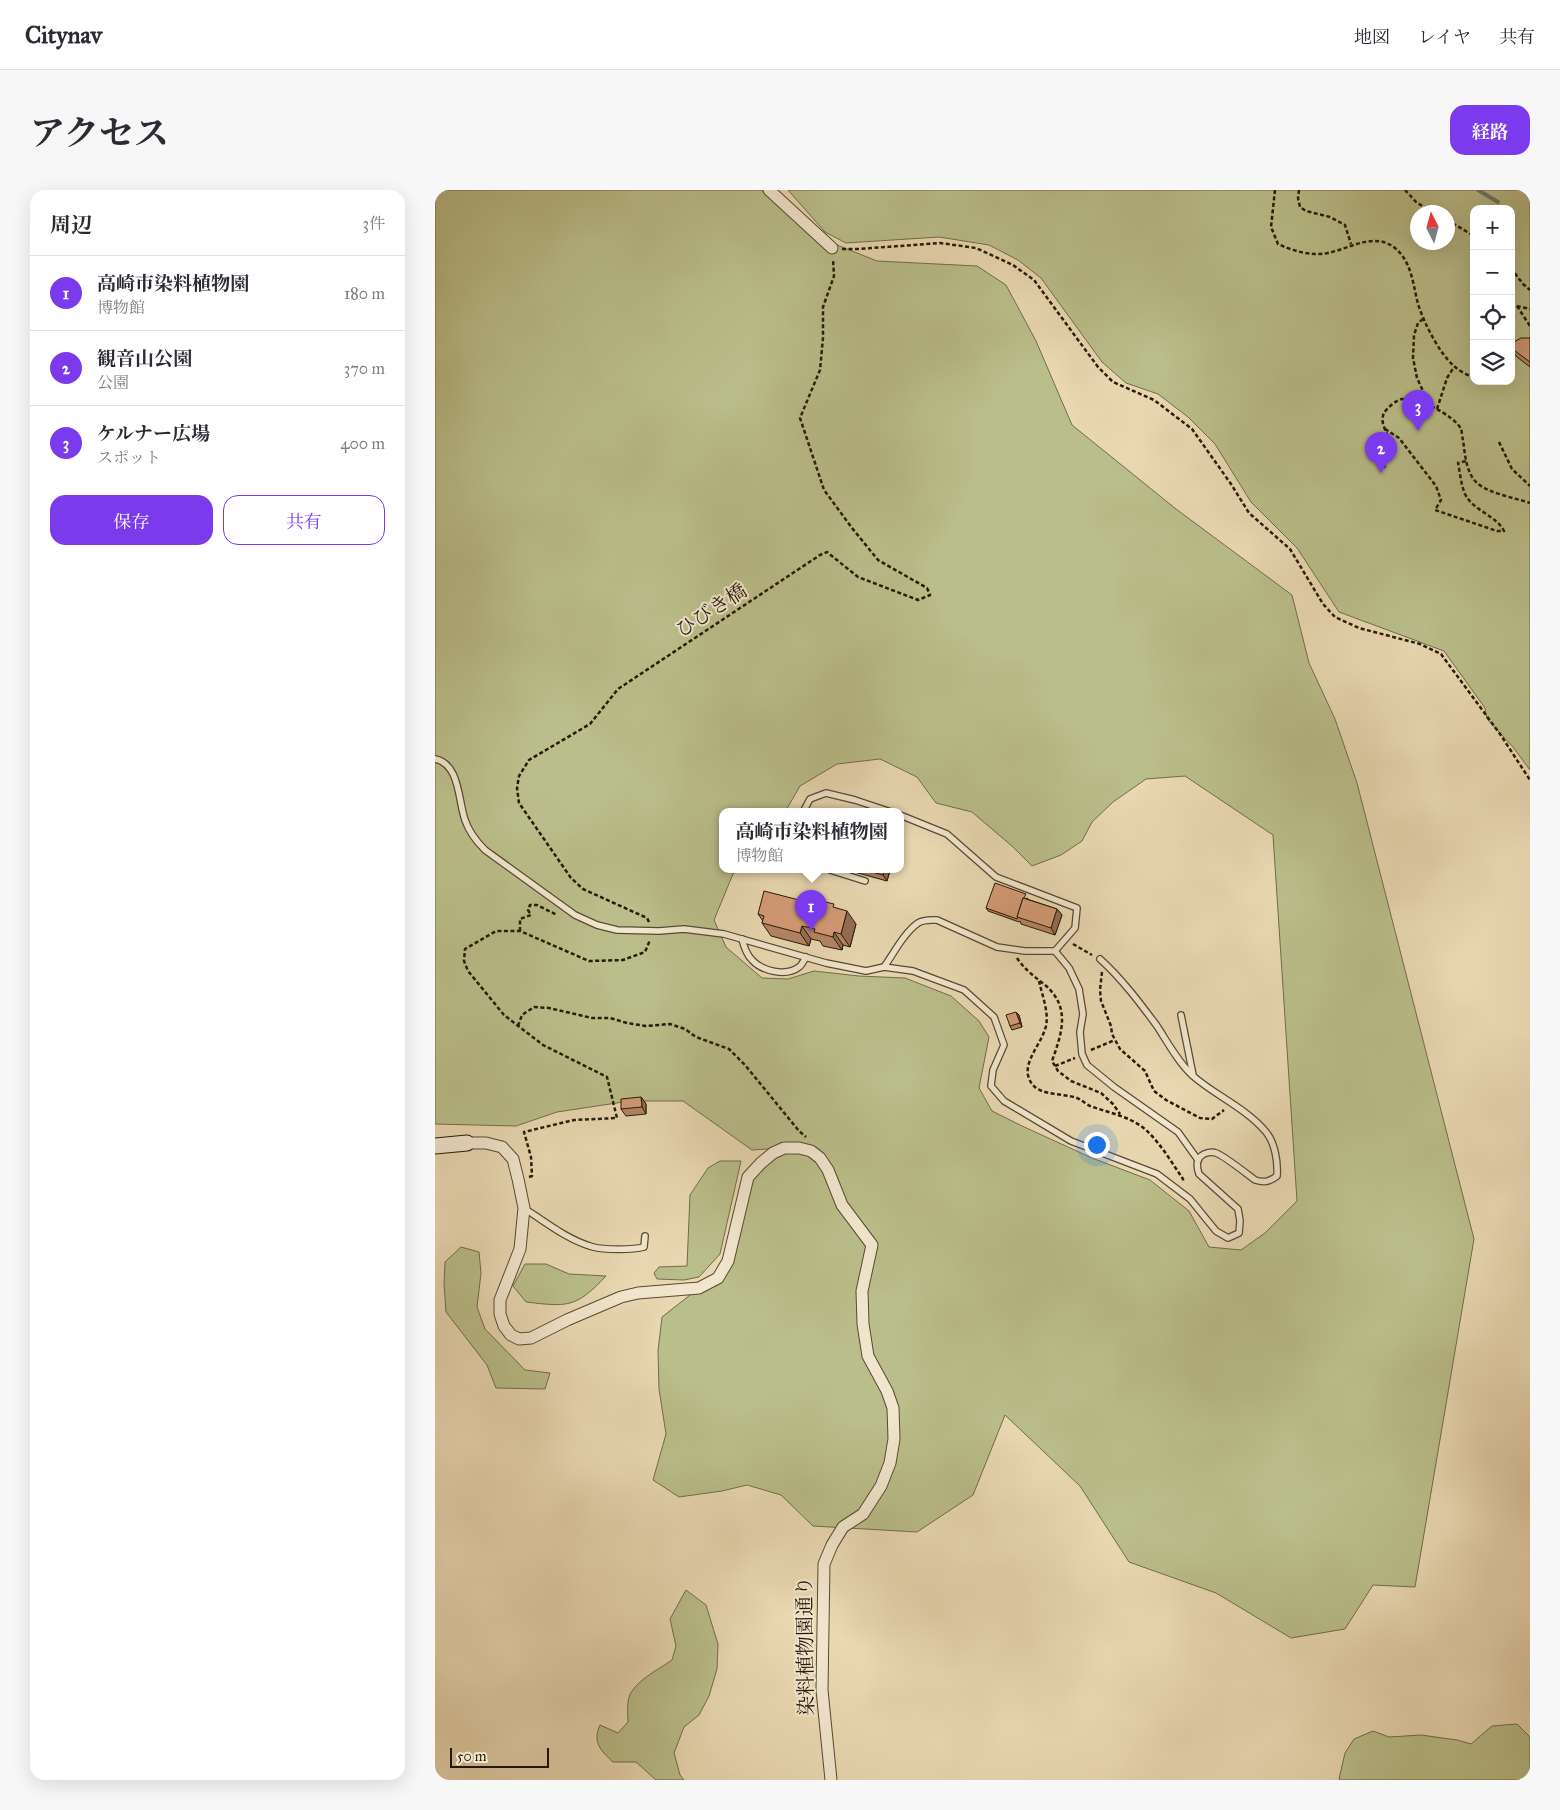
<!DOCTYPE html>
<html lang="ja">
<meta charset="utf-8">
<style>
:root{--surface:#fff;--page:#f7f7f7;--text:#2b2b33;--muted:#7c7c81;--line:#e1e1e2;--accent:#7c3aed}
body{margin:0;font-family:"IM FELL Great Primer","Noto Serif JP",serif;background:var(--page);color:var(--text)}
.controls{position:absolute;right:15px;top:15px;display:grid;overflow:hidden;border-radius:10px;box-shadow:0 5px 20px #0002}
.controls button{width:45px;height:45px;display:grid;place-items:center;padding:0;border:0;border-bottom:1px solid var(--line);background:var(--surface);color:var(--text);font:25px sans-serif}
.compass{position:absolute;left:975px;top:15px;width:45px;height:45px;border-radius:50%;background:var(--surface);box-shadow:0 5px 20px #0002;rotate:354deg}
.scale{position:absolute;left:15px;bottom:12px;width:99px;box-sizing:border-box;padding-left:5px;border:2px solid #271909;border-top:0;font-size:14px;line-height:18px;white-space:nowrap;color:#271909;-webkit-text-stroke:4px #f1e6cd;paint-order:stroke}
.you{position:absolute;left:661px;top:954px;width:18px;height:18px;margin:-12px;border:4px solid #fff;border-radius:50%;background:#1a73e8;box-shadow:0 0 0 8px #1a73e833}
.badge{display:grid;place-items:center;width:32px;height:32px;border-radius:50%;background:var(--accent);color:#fff;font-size:16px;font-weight:700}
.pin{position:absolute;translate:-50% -41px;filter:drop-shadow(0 1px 2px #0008)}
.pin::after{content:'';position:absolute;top:26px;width:18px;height:15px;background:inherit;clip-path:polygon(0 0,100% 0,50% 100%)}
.popup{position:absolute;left:284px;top:618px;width:185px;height:65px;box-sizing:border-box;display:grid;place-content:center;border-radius:10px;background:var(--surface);filter:drop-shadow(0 1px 4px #0005);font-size:16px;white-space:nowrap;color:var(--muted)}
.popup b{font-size:19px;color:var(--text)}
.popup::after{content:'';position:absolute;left:50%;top:100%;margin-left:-10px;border:10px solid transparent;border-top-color:var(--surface)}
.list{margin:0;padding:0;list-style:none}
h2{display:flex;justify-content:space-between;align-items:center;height:65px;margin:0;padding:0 20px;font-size:21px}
h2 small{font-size:16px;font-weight:400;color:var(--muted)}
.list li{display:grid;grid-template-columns:32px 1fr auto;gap:15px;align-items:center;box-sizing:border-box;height:75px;padding:0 20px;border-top:1px solid var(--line)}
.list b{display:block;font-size:19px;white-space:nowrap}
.list p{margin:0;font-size:16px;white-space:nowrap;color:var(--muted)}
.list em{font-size:16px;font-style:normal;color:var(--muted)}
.actions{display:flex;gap:10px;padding:15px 20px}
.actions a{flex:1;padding:11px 0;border:1px solid var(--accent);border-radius:15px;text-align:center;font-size:18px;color:var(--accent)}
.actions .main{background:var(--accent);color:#fff}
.icon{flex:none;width:28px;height:28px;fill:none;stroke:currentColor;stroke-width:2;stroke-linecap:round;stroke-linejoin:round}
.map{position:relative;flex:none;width:1095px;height:1590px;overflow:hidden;border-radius:15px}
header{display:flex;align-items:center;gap:30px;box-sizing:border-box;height:70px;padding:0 25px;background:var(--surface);border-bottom:1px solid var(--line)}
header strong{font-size:24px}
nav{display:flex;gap:28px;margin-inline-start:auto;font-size:18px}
.intro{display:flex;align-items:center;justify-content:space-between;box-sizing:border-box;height:120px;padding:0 30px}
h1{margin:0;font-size:35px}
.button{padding:12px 22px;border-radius:15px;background:var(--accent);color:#fff;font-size:18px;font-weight:700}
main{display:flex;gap:30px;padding:0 30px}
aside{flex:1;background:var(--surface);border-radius:15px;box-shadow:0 5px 20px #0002}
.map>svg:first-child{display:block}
</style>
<header>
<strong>Citynav</strong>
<nav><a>地図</a><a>レイヤ</a><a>共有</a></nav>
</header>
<div class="intro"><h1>アクセス</h1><a class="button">経路</a></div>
<main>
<aside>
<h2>周辺<small>3件</small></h2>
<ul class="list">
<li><span class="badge">1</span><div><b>高崎市染料植物園</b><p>博物館</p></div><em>180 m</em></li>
<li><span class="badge">2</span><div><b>観音山公園</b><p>公園</p></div><em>370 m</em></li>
<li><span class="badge">3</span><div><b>ケルナー広場</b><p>スポット</p></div><em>400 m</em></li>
</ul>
<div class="actions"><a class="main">保存</a><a>共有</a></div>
</aside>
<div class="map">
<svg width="1095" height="1590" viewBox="0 0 1095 1590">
<rect width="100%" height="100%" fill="#e9d8b2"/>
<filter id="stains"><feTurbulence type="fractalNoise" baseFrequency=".004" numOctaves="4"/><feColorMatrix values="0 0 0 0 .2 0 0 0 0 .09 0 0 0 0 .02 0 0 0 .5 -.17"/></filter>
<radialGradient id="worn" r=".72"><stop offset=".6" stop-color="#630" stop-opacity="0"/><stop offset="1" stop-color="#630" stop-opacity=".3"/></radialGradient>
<!-- green -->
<g fill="#babe8a" stroke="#706c4a" fill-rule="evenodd">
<path d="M0,0H326L377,45L442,71L542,76L571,95L601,151L637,235L741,319L857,405L874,473L900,529L922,593L1039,1049L980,1397L938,1395L910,1439L856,1448L781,1403L694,1372L645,1296L570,1225L538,1305L482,1342L378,1336L346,1305L312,1295L287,1301L244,1307L218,1290L231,1244L224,1199L223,1161L227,1127L264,1098L283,1088L313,987L348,958L317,960L248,911H195L122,922L81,936L0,934ZM445,569L482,587L501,613L537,622L578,657L597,676L626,665L647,651L657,632L678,612L711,589L750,586L838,645L862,1011L830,1043L806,1060L774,1057L754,1021L715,990L657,968L587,936L557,921L544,898L554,847L544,831L516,806L470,788L424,786L379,781L353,789L327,788L291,757L279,730L298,684L304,680H287V622H350L365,596L402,574Z"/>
<path d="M353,0H1095V580L1078,557L1052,529L1050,518L1009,461L904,422L862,358L816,312L780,254L753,227L723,204L691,193L667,172L606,88L583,70L554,55L504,47L411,53L390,42ZM1039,19H1076V191H1039ZM982,22H1012V52H982Z"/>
<polygon points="285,971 306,971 285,1064 264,1087 249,1090 222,1089 219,1083 224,1077 252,1076 255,1005 273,978"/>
<polygon points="26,1057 44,1062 46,1083 42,1117 50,1139 90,1180 115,1183 110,1199 61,1198 52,1175 11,1122 9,1094 10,1072"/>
<path d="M90,1074H111L134,1084L171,1086C141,1118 133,1117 91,1112L78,1096Z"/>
<path d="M251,1400L271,1415L283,1454L282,1479L274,1506L264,1525L249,1537L239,1563L245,1585L249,1590H221L201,1572H178C166,1561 157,1552 165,1535L183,1543L193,1532C193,1522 191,1509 197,1501C206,1488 224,1479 237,1470L241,1456L235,1429Z"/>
<polygon points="1082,1534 1095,1547 1095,1586 1092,1590 905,1590 904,1589 910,1563 919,1549 938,1541 954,1547 986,1545 1022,1550 1036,1554 1057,1536"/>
</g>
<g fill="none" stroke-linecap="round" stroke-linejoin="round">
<!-- stream -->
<polyline stroke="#6d7871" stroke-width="4" points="1043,0 1063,12"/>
<!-- lane casing -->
<g stroke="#584933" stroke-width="8">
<g id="lane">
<path d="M0,569C25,574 23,610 30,630C34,642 41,651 50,660L140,725L162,735L182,740L224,741L249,739L289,744L391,773L431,781L449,777L478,781L529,800L559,827L569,855L558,880L556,896L569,911L636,951L722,984L755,1009L781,1041L793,1048L804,1043L805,1031L803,1019L764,984C762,978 761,970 766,966C769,963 777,961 781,963C788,965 812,984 820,990C829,993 834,992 842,986C843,972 840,953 831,942C811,918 781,906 758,886C743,872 733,853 722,836C705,813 687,789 665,769"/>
<polyline points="368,622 375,609 391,603 420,610 456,622"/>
<polyline points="395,680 430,691"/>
<path d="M307,749C309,757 311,764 317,770C327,781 351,787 364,777C367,775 369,770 371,767"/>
<polyline points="620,761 634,778 644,799 648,824 645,842 647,864 652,875 679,897 743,942 763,970"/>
<path d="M449,777C459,763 469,743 483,733C489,729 496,730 502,730L562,757L590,761H620L640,738L642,718L561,687L512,644L465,625"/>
<polyline points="746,825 758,885"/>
<path d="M89,1018C110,1032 133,1050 158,1057C169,1060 198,1060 209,1057L210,1046"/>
</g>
</g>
<!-- street casing -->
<g stroke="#584933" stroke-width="13">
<g id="street">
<polyline points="334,0 397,58"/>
<polyline points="32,953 51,953 67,957 78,969 83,989 89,1018 85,1059 65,1110 65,1124 69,1136 76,1145 84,1149 96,1148 132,1130 186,1107 203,1103 264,1098 283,1088 293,1071 313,987 326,973 338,963 349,958 364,958 376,961 385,968 393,980 407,1015 437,1055 427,1101 428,1134 433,1166 452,1201 458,1218 459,1249 455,1273 446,1296 428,1324 408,1337 397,1355 389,1374 387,1500 396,1590"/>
</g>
</g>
<!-- secondary casing -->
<g stroke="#271909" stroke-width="17">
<polyline id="secondary" points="0,956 32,953"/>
</g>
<!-- path -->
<g stroke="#271909" stroke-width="2.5" stroke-dasharray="4 2.5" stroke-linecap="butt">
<path d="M840,0L836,37L843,54C856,60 869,64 883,64C909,64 936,39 960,58C977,72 978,95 983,114C989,133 1004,163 1019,176C1024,181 1033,185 1039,188"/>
<polyline points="864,0 863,8 865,17 871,21 895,27 910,35 916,54"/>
<polyline points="970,0 982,13 999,22"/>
<polyline points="1012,30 1039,46"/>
<polyline points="1039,55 1037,59 1039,69"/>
<polyline points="407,59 424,59 505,53 541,58 578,75 599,90 663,177 678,192 719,210 757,239 796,294 814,323 855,359 888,414 900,427 924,438 985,454 1006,464 1065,544 1095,590"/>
<polyline points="1076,78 1088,94 1095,100"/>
<polyline points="1076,113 1082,116 1095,119"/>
<polyline points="1082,116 1095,136"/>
<polyline points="988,129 983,133 979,145 978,168 982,188 994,214"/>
<polyline points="1002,219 1012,188 1019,177"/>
<path d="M950,239L964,248L1001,296L1006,310L1000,320L1062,341H1069C1061,325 1038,321 1030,304C1026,295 1025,282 1023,273L1031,271"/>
<polyline points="1064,252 1077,279 1095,296"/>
<path d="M949,278C951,270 955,260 954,252C953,241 944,234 949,223C952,218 961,210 967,209C980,205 1020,226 1026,239C1027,242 1027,247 1028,250C1030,264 1031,283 1042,293C1053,303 1080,308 1095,313"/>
<polyline points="214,732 212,728 148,699 136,688 84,613 82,598 84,586 94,570 155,534 183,499 385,365 392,362 423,387 483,410 495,405 492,398 443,370 417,338 389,300 365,228 385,180 388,148 388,117 399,86 398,69"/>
<polyline points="85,741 85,729 96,725 93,720 95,715 102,715 122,725"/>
<polyline points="638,754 657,765"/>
<path d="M582,768C589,779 600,787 610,795C636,817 627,843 617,871L623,881L636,891L666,903L678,914L685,924"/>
<polyline points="667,782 665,800 666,811 676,836 677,844 685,859 710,881 719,901 731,910 765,928 777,929 789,920"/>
<path d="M604,791C607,805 614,822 611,836C607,853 590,869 593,885C598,908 626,902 642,908C647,910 651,914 655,916C674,923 695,926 711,940C726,954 737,973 748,989V993"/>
<polyline points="83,836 87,825 99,817 114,818 157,828 175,828 192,833 211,836 235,834 250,839 261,847 294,859 310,875 364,941 371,947"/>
<polyline points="656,860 680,850"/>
<polyline points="620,876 640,868"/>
<polyline points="94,987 97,986 96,967 89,942 139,930 182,928 172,887 108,855 69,825 33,781 29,771 30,759 61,741 85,741 154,771 188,770 210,762 215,750"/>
</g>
<!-- lane -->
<use href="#lane" stroke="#f1e6cd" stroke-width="5.5"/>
<!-- street -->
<use href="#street" stroke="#f1e6cd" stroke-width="11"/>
<!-- secondary -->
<use href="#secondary" stroke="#f1e6cd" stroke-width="15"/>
</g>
<!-- wall -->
<g fill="#b58565" stroke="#271909">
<polygon points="1095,148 1095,177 1082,167 1076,159 1076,155"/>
<polygon points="412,680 455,680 452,691"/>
<polygon points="593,708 592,709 622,719 627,725 620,745 586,734 585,731 584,732 553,721 551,718"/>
<polygon points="401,718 421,734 415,757 408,755 407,760 388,756 385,751 376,749 374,756 336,746 327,733 328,731 323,724"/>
<polygon points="581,822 584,825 587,837 577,840 575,836"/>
<polygon points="206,907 211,914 211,924 191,926 186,919"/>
</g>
<!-- shaded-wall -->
<g fill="#946c53" stroke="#271909">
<polygon points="449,680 455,680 452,691 448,685"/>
<polygon points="622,719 627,725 620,745 616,738"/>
<polygon points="412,721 421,734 415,757 406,744"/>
<polygon points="367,736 376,749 374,756 365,743"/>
<polygon points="399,742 408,755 407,760 398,747"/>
<polygon points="581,822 584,825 587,837 585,833"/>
<polygon points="206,907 211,914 211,924 207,917"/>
</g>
<!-- building -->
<g fill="#d39b76" stroke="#271909">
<polygon points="1086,148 1095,148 1095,172 1076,158 1076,155 1079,152"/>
<polygon points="430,680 449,680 448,685"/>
<polygon points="560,693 591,704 589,708 588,708 582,727 583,727 582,729 551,718"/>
<polygon points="329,701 364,710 365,706 399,714 398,717 412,721 406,744 399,742 398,747 379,742 380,739 367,736 365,743 327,733 329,726 323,724"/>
<polygon points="588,708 622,719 616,738 582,727"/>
<polygon points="581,822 585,833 575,836 571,825"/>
<polygon points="206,907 207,917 186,919 186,909"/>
</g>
<g text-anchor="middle" stroke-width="4" stroke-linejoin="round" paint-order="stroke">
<!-- street labels -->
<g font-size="20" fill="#271909" stroke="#f1e6cd">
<text transform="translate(276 420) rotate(-33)" y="7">ひびき橋</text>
<text transform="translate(370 1456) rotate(-91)" y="7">染料植物園通り</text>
</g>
</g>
<rect width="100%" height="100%" filter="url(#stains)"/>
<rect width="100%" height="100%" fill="url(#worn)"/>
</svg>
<div class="controls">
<button>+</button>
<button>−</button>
<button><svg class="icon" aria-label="locate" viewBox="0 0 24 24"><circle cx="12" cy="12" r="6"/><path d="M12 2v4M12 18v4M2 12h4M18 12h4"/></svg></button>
<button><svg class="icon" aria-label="layers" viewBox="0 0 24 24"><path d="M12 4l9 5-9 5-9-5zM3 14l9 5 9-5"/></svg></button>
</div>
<svg class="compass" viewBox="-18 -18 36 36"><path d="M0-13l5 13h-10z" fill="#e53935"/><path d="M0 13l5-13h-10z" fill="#7c7c81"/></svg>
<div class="scale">50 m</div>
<div class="you"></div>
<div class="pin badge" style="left:376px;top:741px">1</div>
<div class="popup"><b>高崎市染料植物園</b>博物館</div>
<div class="pin badge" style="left:946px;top:283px">2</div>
<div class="pin badge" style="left:983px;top:241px">3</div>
</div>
</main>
